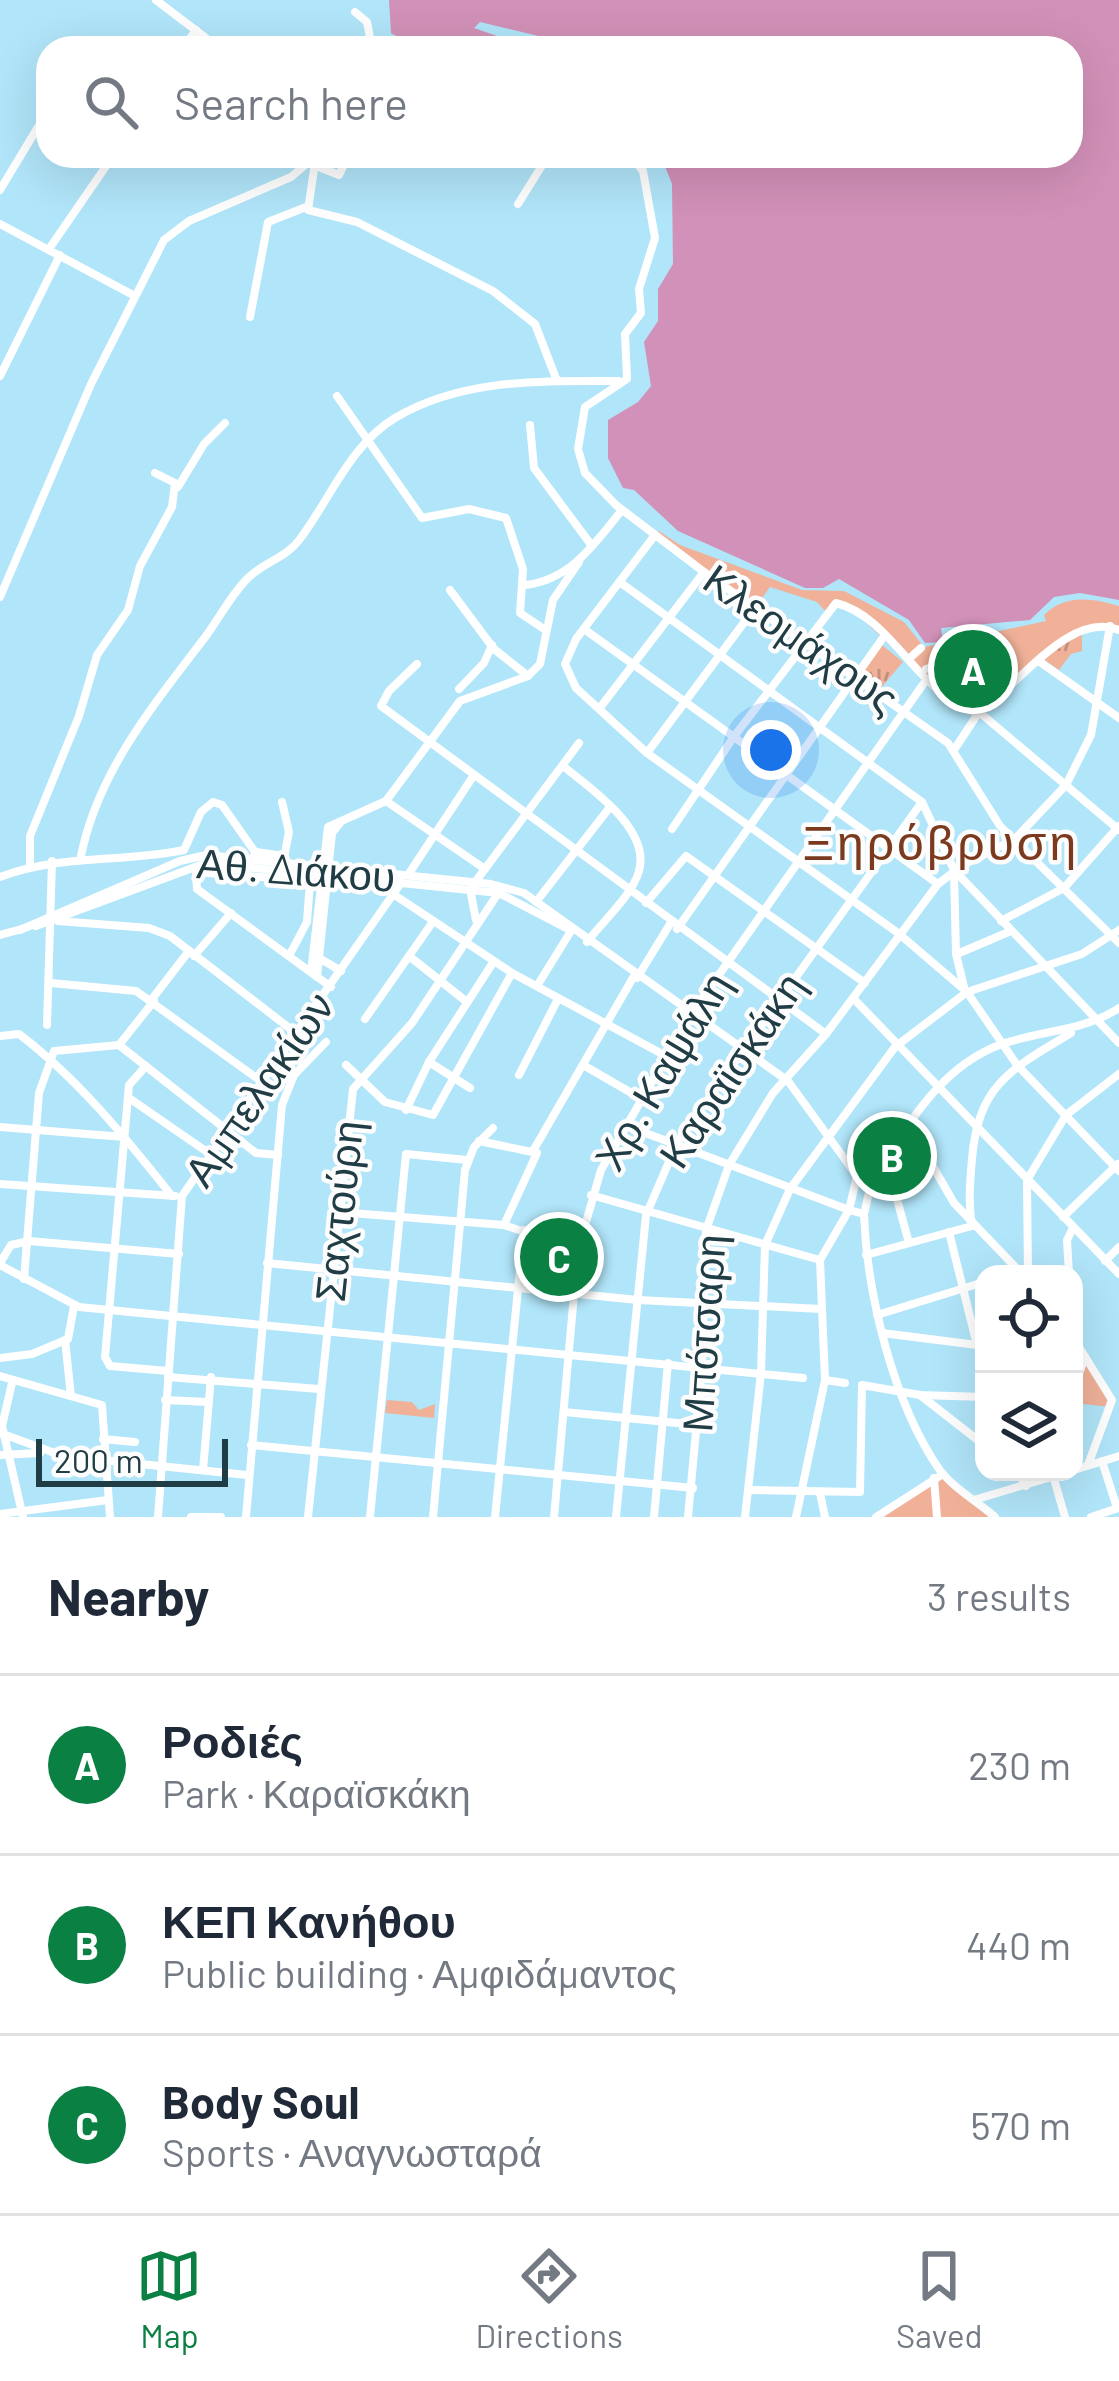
<!DOCTYPE html>
<meta charset="utf-8">
<style>
:root{--surface:#fff;--page:#f2f2f3;--text:#1f2937;--muted:#747a83;--line:#e0e1e3;--accent:#0b8043}
body{margin:0;font-family:Barlow,sans-serif;background:var(--page);color:var(--text)}
.controls{position:absolute;right:36px;bottom:36px;display:grid;overflow:hidden;border-radius:24px;box-shadow:0 12px 48px #0002}
.controls button{width:108px;height:108px;display:grid;place-items:center;padding:0;border:0;border-bottom:3px solid var(--line);background:var(--surface);color:var(--text);font:60px sans-serif}
.scale{position:absolute;left:36px;bottom:30px;width:192px;box-sizing:border-box;padding-left:12px;border:6px solid #203c45;border-top:0;font-size:33px;line-height:42px;white-space:nowrap;color:#203c45;-webkit-text-stroke:9px #fdfdfd;paint-order:stroke}
.you{position:absolute;left:771px;top:750px;width:42px;height:42px;margin:-30px;border:9px solid #fff;border-radius:50%;background:#1a73e8;box-shadow:0 0 0 18px #1a73e833}
.badge{display:grid;place-items:center;width:78px;height:78px;border-radius:50%;background:var(--accent);color:#fff;font-size:39px;font-weight:700}
.pin{position:absolute;translate:-50% -50%;border:6px solid #fff;box-shadow:0 3px 12px #0006}
.list{margin:0;padding:0;list-style:none}
h2{display:flex;justify-content:space-between;align-items:center;height:156px;margin:0;padding:0 48px;font-size:51px}
h2 small{font-size:39px;font-weight:400;color:var(--muted)}
.list li{display:grid;grid-template-columns:78px 1fr auto;gap:36px;align-items:center;box-sizing:border-box;height:180px;padding:0 48px;border-top:3px solid var(--line)}
.list b{display:block;font-size:45px;white-space:nowrap}
.list p{margin:0;font-size:39px;white-space:nowrap;color:var(--muted)}
.list em{font-size:39px;font-style:normal;color:var(--muted)}
.icon{flex:none;width:66px;height:66px;fill:none;stroke:currentColor;stroke-width:2;stroke-linecap:round;stroke-linejoin:round}
.map{position:relative;flex:none;width:1119px;height:1517px;overflow:hidden}
.search{position:absolute;background:var(--surface);box-shadow:0 12px 48px #0002;left:36px;right:36px;top:36px;height:132px;display:flex;align-items:center;gap:30px;box-sizing:border-box;padding:0 42px;border-radius:36px;color:var(--muted);font-size:45px}
.sheet{height:696px;background:var(--surface)}
nav{display:flex;justify-content:space-around;align-items:center;box-sizing:border-box;height:168px;border-top:3px solid var(--line);background:var(--surface);font-size:33px;color:var(--muted)}
nav a{display:grid;justify-items:center;gap:6px}
nav .on{color:var(--accent)}
.map>svg:first-child{display:block}
</style>
<div class="map">
<svg width="1119" height="1517" viewBox="0 0 1119 1517">
<defs>
<pattern id="grass-tufts" width="24" height="20" patternUnits="userSpaceOnUse" patternTransform="scale(3)"><rect width="24" height="20" fill="#f0b198"/><path d="M3 7l-1-3M5 7V3M7 7l1-3M15 17l-1-3M17 17v-4M19 17l1-3" fill="none" stroke="#c2917e"/></pattern>
</defs>
<rect width="100%" height="100%" fill="#b1e5f9"/>
<!-- grass -->
<g fill="url(#grass-tufts)">
<polygon points="1082,632 1082,651 1071,654 1059,670 1043,659 1063,637"/>
<polygon points="882,645 903,662 880,689 860,674"/>
<polygon points="387,1400 412,1402 419,1410 435,1404 434,1418 385,1413"/>
</g>
<!-- park -->
<g fill="#f0b198">
<path d="M659,531L680,545L802,590L844,591L904,622L924,647L1046,621L1044,615C1065,594 1091,598 1119,606V630L1086,626L979,712C920,687 894,642 844,604L827,613L817,602L770,587L757,605L655,535Z"/>
<polygon points="1074,1339 1111,1407 1074,1403"/>
<polygon points="943,1474 995,1517 876,1517"/>
</g>
<!-- water -->
<polygon fill="#d291b8" points="389,0 1119,0 1119,600 1080,593 1054,597 1030,620 941,628 943,642 925,643 909,620 839,579 823,588 805,588 678,531 634,490 623,488 608,458 608,420 638,402 651,386 644,342 658,321 658,289 673,264 672,184 661,156 1071,156 1071,48 549,48 552,42 543,37 480,22 474,28 532,48 417,48 391,33"/>
<g fill="none" stroke-linecap="round" stroke-linejoin="round">
<!-- minor -->
<g stroke="#fff" stroke-width="8">
<polyline points="156,0 219,48"/>
<polyline points="355,12 367,22 372,48"/>
<polyline points="183,48 196,30"/>
<polyline points="316,156 308,210 357,222 493,291 535,324 557,381"/>
<polyline points="631,156 643,171 655,238 639,289 641,313 625,334 627,379 585,407 578,449 585,473 616,505 704,572 948,743 1000,826 1119,943"/>
<polyline points="316,166 339,175 348,156"/>
<polyline points="0,190 41,122 41,80"/>
<polyline points="518,204 548,156"/>
<polyline points="0,224 133,295"/>
<polyline points="49,249 113,156"/>
<polyline points="250,317 268,222 306,207"/>
<polyline points="0,376 60,255"/>
<polyline points="337,396 422,518 469,509 506,518 523,569 520,613 544,629"/>
<polyline points="530,425 534,468 592,546"/>
<polyline points="178,487 204,444 225,423"/>
<polyline points="621,583 922,802 954,870 1119,1043"/>
<path d="M525,585C571,580 595,543 622,510"/>
<polyline points="450,590 494,649 528,676 540,664 553,600 579,562"/>
<polyline points="0,597 91,384 164,240 189,221 291,177 316,156"/>
<polyline points="757,605 647,753 898,933 967,992 1017,1065 1119,1171"/>
<polyline points="584,629 938,884"/>
<polyline points="993,636 1015,677"/>
<polyline points="979,651 986,664 984,693 1014,676"/>
<polyline points="912,656 921,648"/>
<polyline points="1040,662 1119,718"/>
<polyline points="417,664 389,691 381,706 826,1034"/>
<polyline points="926,669 935,666 942,676 956,678"/>
<polyline points="459,689 484,663 492,645"/>
<polyline points="599,709 704,572"/>
<polyline points="954,750 979,712 1119,830"/>
<polyline points="647,753 576,688 565,664 576,639 655,535"/>
<path d="M563,766C591,789 651,829 639,871C632,896 602,922 587,942"/>
<polyline points="386,801 485,869"/>
<polyline points="282,802 289,832 283,863"/>
<path d="M672,829L733,738L836,603C891,617 915,689 972,711L979,712C1019,685 1070,610 1119,630"/>
<polyline points="256,852 284,856"/>
<path d="M81,856C98,771 155,703 206,636C220,617 232,593 249,577C266,561 286,558 300,539C330,499 351,444 395,418C462,378 543,381 618,381"/>
<polyline points="30,865 30,836 79,716 97,655 128,610 140,566 172,507 175,483 155,473"/>
<polyline points="954,872 956,954 964,987"/>
<polyline points="408,875 472,778"/>
<path d="M0,877C61,854 121,863 184,850L201,812L213,802L222,805L255,852L253,860"/>
<polyline points="393,894 512,973 666,1056"/>
<polyline points="536,902 610,807"/>
<polyline points="646,903 686,856 865,983"/>
<polyline points="476,920 470,889 579,743"/>
<polyline points="58,921 149,928 170,936 297,1034"/>
<polyline points="1001,921 1064,888 1119,826"/>
<polyline points="432,923 409,956 467,1002"/>
<polyline points="36,926 206,863 499,893 568,929"/>
<polyline points="677,929 885,635"/>
<polyline points="20,930 180,861 206,855 491,884 524,893 788,1081 857,1176"/>
<polyline points="0,935 22,929"/>
<polyline points="957,954 1011,931"/>
<polyline points="194,956 231,913"/>
<polyline points="289,956 307,922 310,881 196,872 197,889 331,987"/>
<polyline points="319,958 341,971"/>
<polyline points="311,972 328,827 386,801 460,701 528,676"/>
<polyline points="317,977 332,833 340,823"/>
<polyline points="637,978 670,924"/>
<polyline points="51,983 136,991 262,1082"/>
<polyline points="537,986 571,931"/>
<polyline points="853,998 1119,1274"/>
<polyline points="152,999 189,951"/>
<polyline points="365,1019 409,956"/>
<polyline points="47,1025 52,861"/>
<path d="M0,1036L19,1034C78,1079 126,1138 172,1196"/>
<polyline points="119,1045 154,1001"/>
<polyline points="429,1062 470,1088"/>
<polyline points="346,1065 385,1102 433,1115 512,973"/>
<polyline points="583,1065 642,1099"/>
<polyline points="146,1066 129,1085 105,1357 110,1366 168,1371"/>
<polyline points="519,1075 558,999"/>
<polyline points="129,1098 210,1154"/>
<polyline points="406,1110 429,1062 494,961"/>
<polyline points="627,1126 849,1210 820,1260 825,1380 796,1517"/>
<polyline points="0,1127 124,1137"/>
<polyline points="900,1135 924,1151 954,1203 1022,1274"/>
<polyline points="479,1141 537,1153 504,1225"/>
<polyline points="533,1151 634,976"/>
<polyline points="886,1159 909,1243"/>
<polygon points="857,1176 872,1180 864,1214 849,1210"/>
<path d="M872,1180C907,1128 938,1067 1002,1044C1042,1030 1082,1032 1119,1008"/>
<polyline points="0,1184 175,1196"/>
<polyline points="591,1195 820,1260"/>
<polyline points="338,1212 504,1225 578,1250"/>
<path d="M864,1214C867,1294 893,1402 939,1469C953,1488 978,1502 995,1517"/>
<polyline points="1063,1217 1118,1164"/>
<path d="M972,1226C968,1203 970,1182 972,1159C978,1085 1011,1069 1071,1033"/>
<polyline points="949,1232 977,1345 984,1352"/>
<polyline points="866,1255 972,1226"/>
<polyline points="1105,1261 1119,1247"/>
<polyline points="0,1263 11,1245 29,1241 179,1254"/>
<polyline points="267,1263 638,1300 821,1309"/>
<polyline points="0,1265 79,1307 803,1378"/>
<polyline points="1028,1274 1027,1180 1066,1115 1119,1074"/>
<polyline points="1069,1274 1067,1240 1073,1228"/>
<polyline points="24,1279 39,1093 54,1051 119,1045 256,1153 278,1155"/>
<polyline points="877,1315 984,1282"/>
<polyline points="882,1333 977,1345"/>
<polyline points="1074,1339 1112,1400 1088,1465"/>
<polyline points="65,1340 71,1396"/>
<polyline points="0,1358 32,1354 68,1339 74,1306"/>
<polyline points="0,1376 102,1405 110,1517"/>
<polyline points="168,1377 319,1389"/>
<polyline points="825,1380 845,1383"/>
<polyline points="12,1383 2,1426 23,1517"/>
<polyline points="1074,1387 1085,1357"/>
<polyline points="920,1395 984,1445"/>
<polyline points="165,1400 208,1402"/>
<polyline points="564,1412 698,1425"/>
<polyline points="0,1433 63,1456 247,1475"/>
<polyline points="103,1439 135,1442"/>
<polyline points="251,1445 693,1488"/>
<polyline points="0,1455 40,1453"/>
<polyline points="1102,1461 1117,1508"/>
<polyline points="203,1470 211,1377"/>
<polyline points="1074,1470 1119,1456"/>
<polyline points="1018,1472 1026,1486"/>
<polyline points="1052,1472 1065,1517"/>
<polyline points="934,1478 937,1517"/>
<polyline points="748,1490 860,1492 862,1385 920,1395 984,1397"/>
<polyline points="820,1493 825,1517"/>
<polyline points="977,1499 1068,1472"/>
<polyline points="0,1514 108,1500"/>
<polyline points="158,1517 182,1196 401,883"/>
<polyline points="191,1517 221,1517"/>
<polyline points="246,1517 282,1105 294,1075 326,1042"/>
<polyline points="308,1517 353,1089 412,1023 499,892"/>
<polyline points="370,1517 406,1154 467,1160"/>
<polyline points="433,1517 465,1170 474,1147 493,1128"/>
<polyline points="495,1517 524,1230"/>
<polyline points="554,1517 578,1250 601,1170 690,1016 924,683"/>
<polyline points="616,1517 646,1215 678,1141 922,802"/>
<polyline points="654,1517 668,1363"/>
<polyline points="688,1517 702,1367 706,1230 729,1165 773,1093 826,1034 938,884 963,865 1015,839 1066,785 1091,735 1110,626"/>
<polyline points="745,1517 761,1373 765,1245 790,1189 895,1047 967,992 1082,954 1119,930"/>
<polyline points="876,1517 943,1474"/>
<polyline points="1091,1517 1118,1508"/>
</g>
</g>
<g text-anchor="middle" stroke-width="9" stroke-linejoin="round" paint-order="stroke">
<!-- street labels -->
<g font-size="42" fill="#203c45" stroke="#fdfdfd">
<text transform="translate(801 639) rotate(35)" y="15">Κλεομάχους</text>
<text transform="translate(296 870) rotate(4)" y="15">Αθ. Διάκου</text>
<text transform="translate(732 1070) rotate(-56)" y="15">Καραϊσκάκη</text>
<text transform="translate(663 1071) rotate(-59)" y="15">Χρ. Καψάλη</text>
<text transform="translate(259 1089) rotate(-55)" y="15">Αμπελακίων</text>
<text transform="translate(339 1211) rotate(-84)" y="15">Σαχτούρη</text>
<text transform="translate(704 1333) rotate(-86)" y="15">Μπότσαρη</text>
</g>
<!-- quarter labels -->
<g font-size="48" letter-spacing="3" fill="#7b3a1d" stroke="#fdfdfd">
<text x="941" y="860">Ξηρόβρυση</text>
</g>
</g>
</svg>
<div class="controls">
<button><svg class="icon" aria-label="locate" viewBox="0 0 24 24"><circle cx="12" cy="12" r="6"/><path d="M12 2v4M12 18v4M2 12h4M18 12h4"/></svg></button>
<button><svg class="icon" aria-label="layers" viewBox="0 0 24 24"><path d="M12 4l9 5-9 5-9-5zM3 14l9 5 9-5"/></svg></button>
</div>
<div class="scale">200 m</div>
<div class="you"></div>
<div class="pin badge" style="left:973px;top:669px">A</div>
<div class="pin badge" style="left:892px;top:1156px">B</div>
<div class="pin badge" style="left:559px;top:1257px">C</div>
<div class="search"><svg class="icon" aria-label="search" viewBox="0 0 24 24"><circle cx="10" cy="10" r="6"/><path d="M15 15l6 6"/></svg>Search here</div>
</div>
<section class="sheet">
<h2>Nearby<small>3 results</small></h2>
<ul class="list">
<li><span class="badge">A</span><div><b>Ροδιές</b><p>Park · Καραϊσκάκη</p></div><em>230 m</em></li>
<li><span class="badge">B</span><div><b>ΚΕΠ Κανήθου</b><p>Public building · Αμφιδάμαντος</p></div><em>440 m</em></li>
<li><span class="badge">C</span><div><b>Body Soul</b><p>Sports · Αναγνωσταρά</p></div><em>570 m</em></li>
</ul>
</section>
<nav>
<a class="on"><svg class="icon" aria-label="map" viewBox="0 0 24 24"><path d="M3 6l6-2 6 2 6-2v14l-6 2-6-2-6 2zM9 4v14M15 6v14"/></svg>Map</a>
<a><svg class="icon" aria-label="directions" viewBox="0 0 24 24"><path d="M12 3l9 9-9 9-9-9zM9 14v-3h6M13 9l2 2-2 2"/></svg>Directions</a>
<a><svg class="icon" aria-label="saved" viewBox="0 0 24 24"><path d="M7 4h10v16l-5-4-5 4z"/></svg>Saved</a>
</nav>
